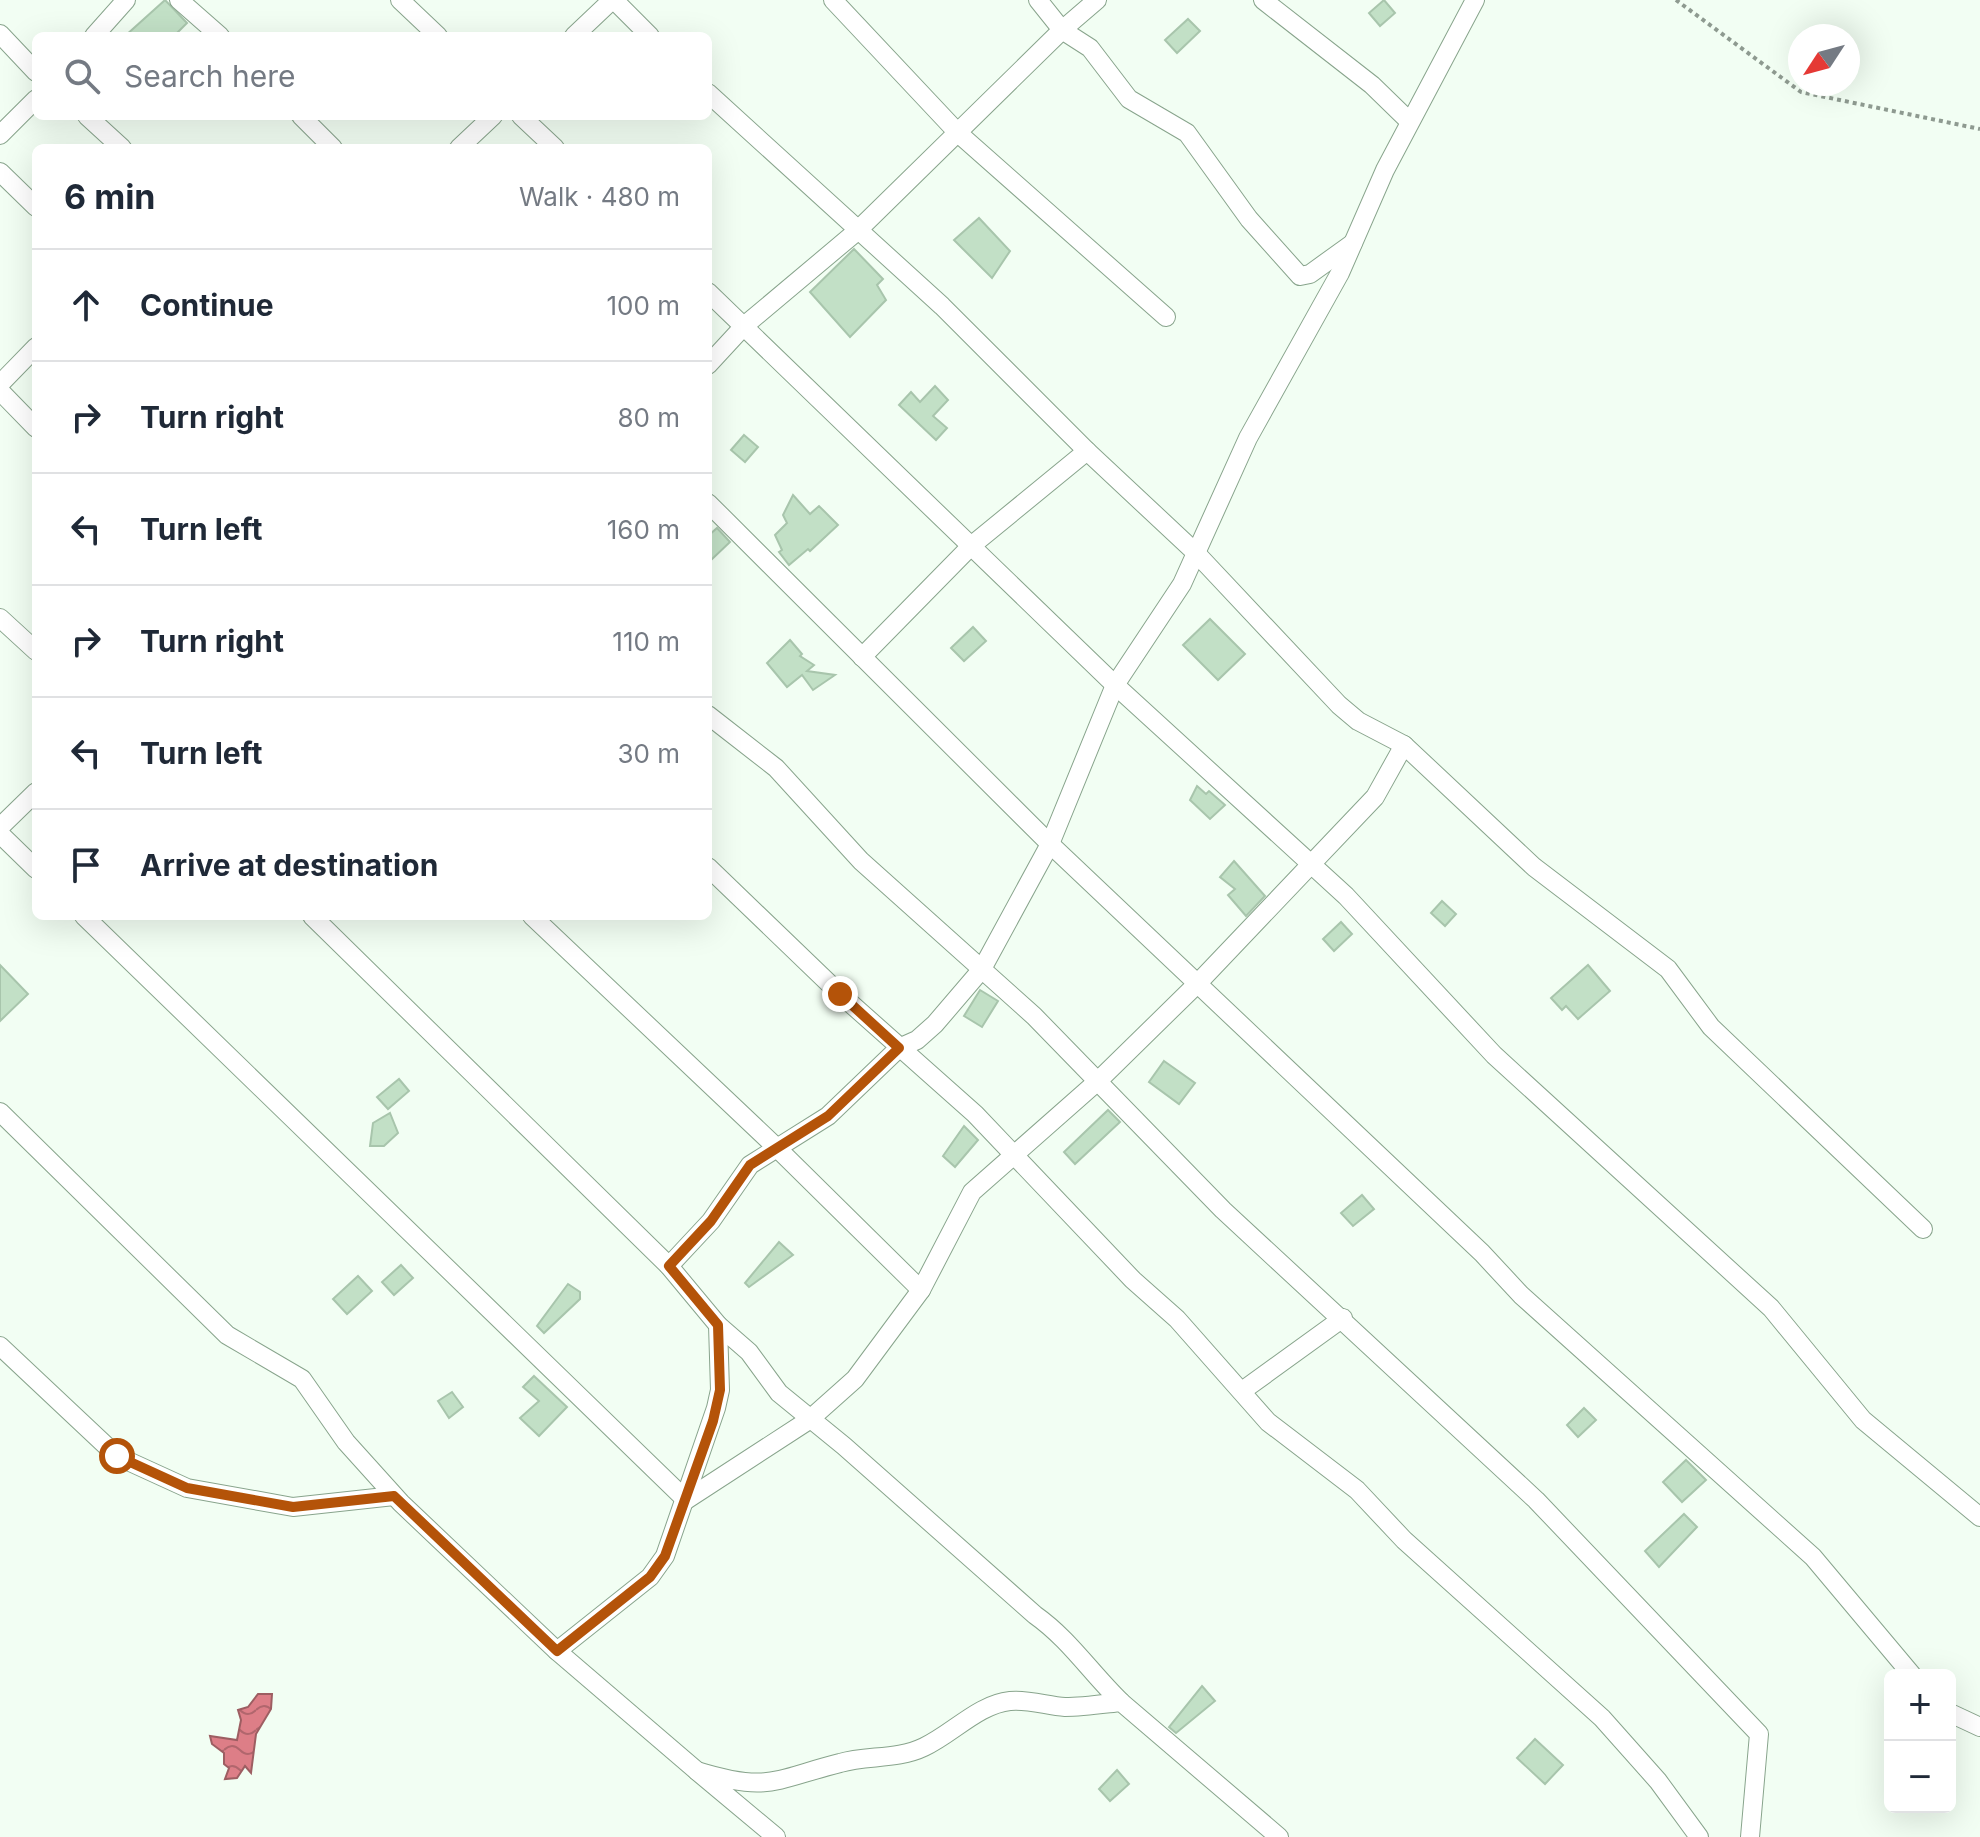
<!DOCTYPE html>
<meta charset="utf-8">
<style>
:root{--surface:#fff;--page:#f6f6f7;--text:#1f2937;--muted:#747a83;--line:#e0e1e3}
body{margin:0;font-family:Inter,sans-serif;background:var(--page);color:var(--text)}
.controls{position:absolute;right:24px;bottom:24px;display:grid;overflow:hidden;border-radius:12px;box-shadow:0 8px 32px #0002}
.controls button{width:72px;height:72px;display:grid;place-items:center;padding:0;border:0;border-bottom:2px solid var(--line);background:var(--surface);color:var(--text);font:40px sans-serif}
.compass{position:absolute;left:1788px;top:24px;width:72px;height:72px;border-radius:50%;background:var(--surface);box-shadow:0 8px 32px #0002;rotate:234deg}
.stop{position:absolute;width:24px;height:24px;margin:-18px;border:6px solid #b45309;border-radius:50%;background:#fff}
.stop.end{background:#b45309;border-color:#fff;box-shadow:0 2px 8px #0008}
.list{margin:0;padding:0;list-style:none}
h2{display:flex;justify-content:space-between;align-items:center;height:104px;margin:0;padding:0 32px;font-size:34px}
h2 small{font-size:26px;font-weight:400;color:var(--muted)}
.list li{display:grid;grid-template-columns:52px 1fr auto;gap:24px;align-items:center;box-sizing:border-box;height:112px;padding:0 32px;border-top:2px solid var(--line)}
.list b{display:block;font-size:30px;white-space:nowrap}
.list em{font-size:26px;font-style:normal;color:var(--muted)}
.icon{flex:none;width:44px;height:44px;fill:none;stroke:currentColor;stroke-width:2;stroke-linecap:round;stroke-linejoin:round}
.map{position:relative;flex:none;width:1980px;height:1837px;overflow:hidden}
.search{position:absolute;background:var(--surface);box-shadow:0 8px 32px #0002;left:32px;top:32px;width:680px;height:88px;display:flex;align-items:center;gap:20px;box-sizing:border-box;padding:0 28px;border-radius:12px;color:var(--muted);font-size:30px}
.panel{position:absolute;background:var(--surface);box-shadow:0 8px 32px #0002;left:32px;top:144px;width:680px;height:776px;border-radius:12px}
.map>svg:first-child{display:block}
</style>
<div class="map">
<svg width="1980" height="1837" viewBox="0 0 1980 1837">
<defs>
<pattern id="water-waves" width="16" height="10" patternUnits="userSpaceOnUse" patternTransform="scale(2)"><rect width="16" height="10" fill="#dd7e87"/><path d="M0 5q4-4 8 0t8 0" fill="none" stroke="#b1666d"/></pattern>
</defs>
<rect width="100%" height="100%" fill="#f2fef3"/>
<!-- water -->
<polygon fill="url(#water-waves)" stroke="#9d5e62" stroke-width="2" points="258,1694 272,1694 271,1709 256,1734 251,1773 245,1766 237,1778 225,1779 229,1768 224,1764 224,1753 212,1744 210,1736 237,1740 241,1720 238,1710 248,1707"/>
<!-- building -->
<g fill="#c2e0c6" stroke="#a8c5ac" stroke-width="2">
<polygon points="165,0 187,23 174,36 125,36"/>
<polygon points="1384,0 1395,13 1380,26 1369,13"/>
<polygon points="1188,19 1200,31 1177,53 1165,40"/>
<polygon points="979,218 1010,251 992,278 954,240"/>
<polygon points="854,249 883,279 877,285 886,300 850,337 810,292"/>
<polygon points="935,386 948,400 933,416 947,428 936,440 899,405 911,392 920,402"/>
<polygon points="744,435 758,447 745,462 731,450"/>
<polygon points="793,495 810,514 819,506 838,525 810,551 808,549 789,565 779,552 782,550 775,535 787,523 783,515"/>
<polygon points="717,528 730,542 708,563 708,536"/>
<polygon points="1210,619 1245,654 1218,680 1183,645"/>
<polygon points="973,627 986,641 964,661 951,648"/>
<polygon points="790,640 802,654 800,656 814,665 807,671 835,675 813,690 802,675 787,687 767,663"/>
<polygon points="1197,786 1206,794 1209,791 1225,805 1210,819 1190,800"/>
<polygon points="1234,861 1265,896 1246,916 1228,895 1235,889 1220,877"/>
<polygon points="1442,901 1456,914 1445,926 1431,913"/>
<polygon points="1341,922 1352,934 1334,951 1323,939"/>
<polygon points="0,965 28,994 0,1021"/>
<polygon points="1588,965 1610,991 1578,1019 1566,1006 1562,1010 1551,998"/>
<polygon points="980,990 998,1001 982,1027 964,1016"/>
<polygon points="1164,1061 1195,1083 1179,1104 1149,1082"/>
<polygon points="399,1079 409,1091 388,1109 377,1097"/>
<polygon points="1108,1110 1120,1122 1075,1164 1064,1152"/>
<polygon points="390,1113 398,1133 384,1146 370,1146 373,1123"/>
<polygon points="964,1126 978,1140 955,1167 943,1156"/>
<polygon points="1362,1195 1374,1209 1353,1226 1341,1213"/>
<polygon points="779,1242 793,1255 749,1287 745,1283"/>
<polygon points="401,1265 413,1278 394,1295 382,1282"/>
<polygon points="358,1276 372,1291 347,1314 333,1299"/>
<polygon points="568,1284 580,1292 580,1299 544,1333 537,1326"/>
<polygon points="534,1376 567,1407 539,1436 520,1418 539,1401 523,1387"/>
<polygon points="452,1392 463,1407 449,1418 438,1401"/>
<polygon points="1584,1408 1596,1420 1578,1437 1567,1425"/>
<polygon points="1686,1460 1706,1480 1682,1502 1663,1482"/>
<polygon points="1684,1514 1697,1527 1659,1567 1645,1551"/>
<polygon points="1202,1686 1215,1701 1176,1733 1169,1727"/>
<polygon points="1535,1739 1563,1765 1545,1784 1517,1758"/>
<polygon points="1117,1770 1129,1784 1110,1801 1099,1789"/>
</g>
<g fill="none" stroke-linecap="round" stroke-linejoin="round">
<!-- minor casing -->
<g stroke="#88a48c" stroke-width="20">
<g id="minor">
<polyline points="179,0 220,36"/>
<polyline points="400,0 438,36"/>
<polyline points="614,0 650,36"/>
<polyline points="833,0 958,133 1166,317"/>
<polyline points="1038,0 1062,30 1090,48 1129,99 1187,133 1249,219 1300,276 1310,274 1353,243"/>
<polyline points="1263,0 1372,85 1409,121"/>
<polyline points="0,34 36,72"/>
<polyline points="94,36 126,0"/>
<polyline points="574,36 612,0"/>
<polyline points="708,93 942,306 1087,451 1196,553 1339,705 1358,721 1404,745 1534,867 1668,969 1711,1027 1923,1229"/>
<polyline points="87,116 122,148"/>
<polyline points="301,116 333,148"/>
<polyline points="521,116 555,148"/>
<polyline points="0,135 36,99"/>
<polyline points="459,148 493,116"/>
<polyline points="0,172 36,207"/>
<polyline points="708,292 1115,685 1346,896 1494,1055 1771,1308 1863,1420 1980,1517"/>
<polyline points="708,365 744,326 856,232 1062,30 1097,0"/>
<polyline points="0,384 36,347"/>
<polyline points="0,391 36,428"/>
<polyline points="708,503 1050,844 1482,1253 1521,1295 1813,1557 1912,1675"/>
<polyline points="0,618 36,651"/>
<polyline points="862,657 971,546 1087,451"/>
<polyline points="708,715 776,768 861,861 1034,1016 1223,1210 1536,1500 1759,1734 1750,1837"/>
<polyline points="0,827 36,792"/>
<polyline points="0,834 36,869"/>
<polyline points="708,867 840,994 975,1114 1133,1280 1177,1319 1268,1422 1357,1490 1404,1540 1602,1718 1658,1781 1699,1837"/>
<polyline points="84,916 686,1500 809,1420 855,1379 921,1290 972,1192 1099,1080 1198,983 1375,797 1404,745"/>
<polyline points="312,916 669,1266 718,1325 720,1390 716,1408 665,1556 650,1577 557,1651"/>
<polyline points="532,916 776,1147 921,1290"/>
<polyline points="0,1112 227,1335 302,1379 346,1442 401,1503 557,1651 697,1771"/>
<polyline points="669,1266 711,1221 750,1165 828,1116 899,1048 917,1040 935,1024 982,969 1050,844 1115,685 1182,584 1248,438 1340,273 1385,170 1475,0"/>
<path d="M718,1325L749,1352L779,1393L844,1446L1035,1615C1069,1639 1091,1673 1121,1702"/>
<polyline points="0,1346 117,1456 187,1488 293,1507 394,1496"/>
<polyline points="1242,1391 1343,1318"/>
<polyline points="1950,1713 1980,1727"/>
<path d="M776,1837L697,1771C769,1793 773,1780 840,1763C867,1755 897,1760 924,1747C952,1734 979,1704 1010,1701C1028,1699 1048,1706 1065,1707C1083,1707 1103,1704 1121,1702L1279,1837"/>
</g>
</g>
<!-- path -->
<polyline stroke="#8e9a90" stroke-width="4" stroke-dasharray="4 4" stroke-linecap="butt" points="1676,0 1801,92 1980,129"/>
<!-- minor -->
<use href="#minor" stroke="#fff" stroke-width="18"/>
</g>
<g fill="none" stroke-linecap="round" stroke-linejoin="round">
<!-- route -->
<polyline stroke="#b45309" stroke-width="10" points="117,1456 187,1488 293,1507 394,1496 557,1651 650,1577 665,1556 713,1421 720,1390 718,1325 669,1266 711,1221 750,1165 828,1116 899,1048 840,994"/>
</g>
</svg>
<div class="controls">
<button>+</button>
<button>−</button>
</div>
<svg class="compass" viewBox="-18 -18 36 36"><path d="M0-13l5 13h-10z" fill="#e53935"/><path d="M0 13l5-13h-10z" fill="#747a83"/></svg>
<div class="stop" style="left:117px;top:1456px"></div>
<div class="stop end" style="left:840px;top:994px"></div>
<div class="search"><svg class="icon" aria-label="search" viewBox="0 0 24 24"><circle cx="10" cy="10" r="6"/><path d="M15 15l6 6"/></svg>Search here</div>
<section class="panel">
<h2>6 min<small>Walk · 480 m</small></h2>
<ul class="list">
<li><svg class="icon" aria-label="ahead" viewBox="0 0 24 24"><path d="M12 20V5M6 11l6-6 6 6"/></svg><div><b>Continue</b></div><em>100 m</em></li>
<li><svg class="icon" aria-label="right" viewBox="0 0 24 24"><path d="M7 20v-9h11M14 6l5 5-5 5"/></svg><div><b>Turn right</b></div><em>80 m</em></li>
<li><svg class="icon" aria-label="left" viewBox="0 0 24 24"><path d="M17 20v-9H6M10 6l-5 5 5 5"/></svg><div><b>Turn left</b></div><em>160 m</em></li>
<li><svg class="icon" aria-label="right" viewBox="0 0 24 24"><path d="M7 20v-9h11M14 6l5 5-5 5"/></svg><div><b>Turn right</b></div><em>110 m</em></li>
<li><svg class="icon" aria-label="left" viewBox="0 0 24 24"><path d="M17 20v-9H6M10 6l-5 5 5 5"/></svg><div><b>Turn left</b></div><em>30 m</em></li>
<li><svg class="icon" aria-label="arrive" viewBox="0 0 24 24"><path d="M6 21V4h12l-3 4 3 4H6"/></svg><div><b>Arrive at destination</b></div></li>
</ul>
</section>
</div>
